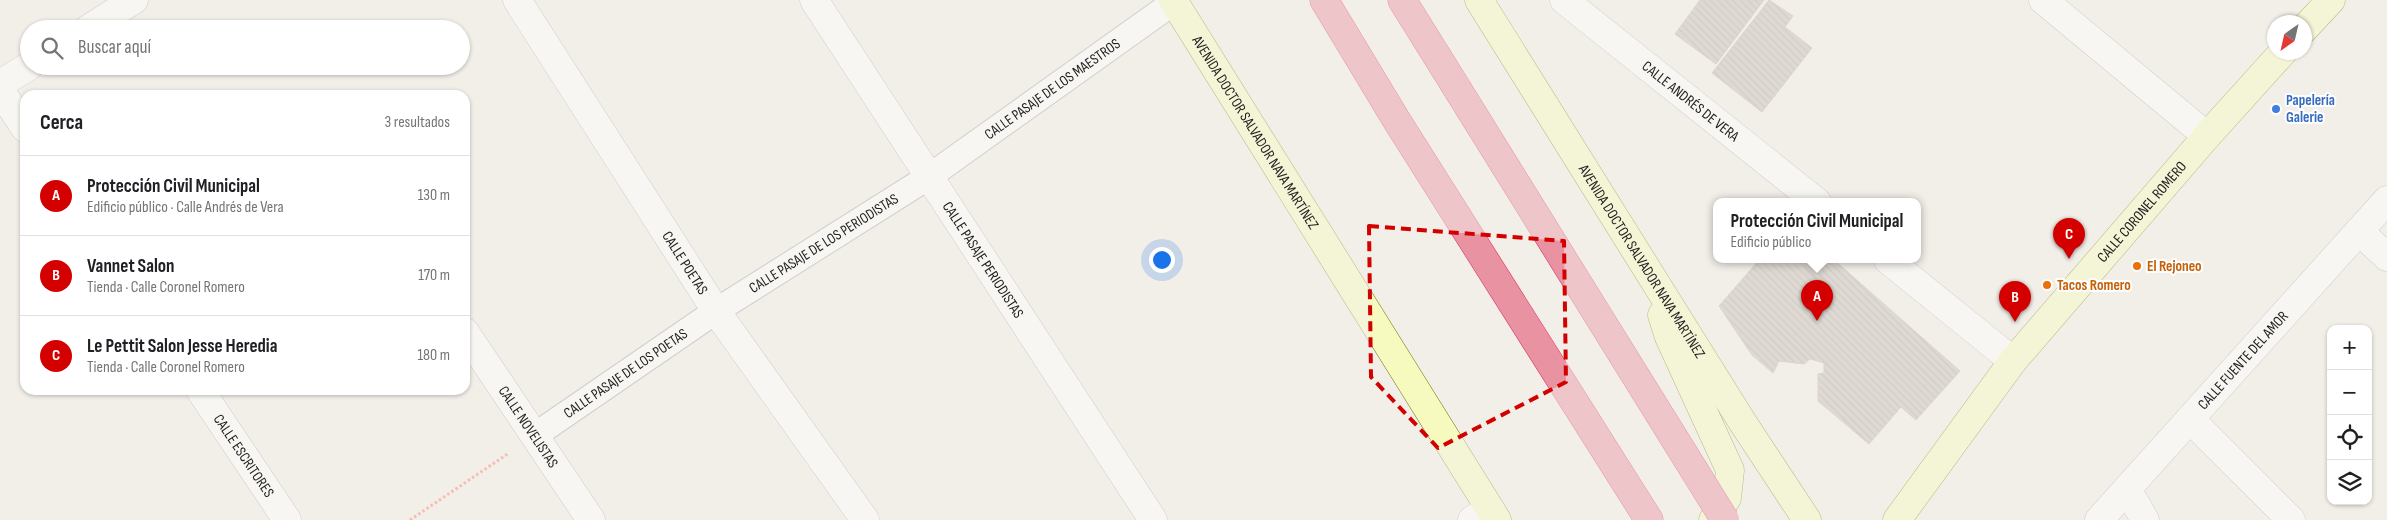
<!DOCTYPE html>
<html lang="es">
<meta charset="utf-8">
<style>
:root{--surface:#fff;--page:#f2f2f2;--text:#202124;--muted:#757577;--line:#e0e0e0;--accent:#d40000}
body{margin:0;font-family:"Sofia Sans Condensed",sans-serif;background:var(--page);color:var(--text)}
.controls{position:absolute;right:15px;bottom:15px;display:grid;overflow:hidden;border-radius:10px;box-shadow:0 1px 4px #0004}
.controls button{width:45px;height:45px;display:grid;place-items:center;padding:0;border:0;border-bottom:1px solid var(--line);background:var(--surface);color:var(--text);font:25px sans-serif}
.compass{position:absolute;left:2267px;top:15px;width:45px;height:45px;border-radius:50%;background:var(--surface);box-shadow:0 1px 4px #0004;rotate:214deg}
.you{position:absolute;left:1161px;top:259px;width:18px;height:18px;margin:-12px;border:4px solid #fff;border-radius:50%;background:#1a73e8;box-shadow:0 0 0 8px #1a73e833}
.badge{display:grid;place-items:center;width:32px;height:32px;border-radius:50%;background:var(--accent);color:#fff;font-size:16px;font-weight:700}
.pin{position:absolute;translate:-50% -41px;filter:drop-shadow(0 1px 2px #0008)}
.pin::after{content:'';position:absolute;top:26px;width:18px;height:15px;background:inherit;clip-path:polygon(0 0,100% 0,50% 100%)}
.popup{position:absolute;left:1713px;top:198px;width:208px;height:65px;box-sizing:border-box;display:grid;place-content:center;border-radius:10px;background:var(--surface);filter:drop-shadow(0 1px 4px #0005);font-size:16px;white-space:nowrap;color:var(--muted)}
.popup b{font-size:19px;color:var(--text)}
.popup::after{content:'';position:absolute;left:50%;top:100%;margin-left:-10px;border:10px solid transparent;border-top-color:var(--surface)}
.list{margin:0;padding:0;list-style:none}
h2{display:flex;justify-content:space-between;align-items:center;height:65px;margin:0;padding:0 20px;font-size:21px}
h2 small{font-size:16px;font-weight:400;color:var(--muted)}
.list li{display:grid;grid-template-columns:32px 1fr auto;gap:15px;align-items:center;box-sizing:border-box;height:80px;padding:0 20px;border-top:1px solid var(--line)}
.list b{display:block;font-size:19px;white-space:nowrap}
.list p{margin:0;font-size:16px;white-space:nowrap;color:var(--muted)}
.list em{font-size:16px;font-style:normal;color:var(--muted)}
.icon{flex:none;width:28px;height:28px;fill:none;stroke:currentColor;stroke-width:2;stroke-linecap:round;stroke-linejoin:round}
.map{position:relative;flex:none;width:2387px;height:520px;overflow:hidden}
.search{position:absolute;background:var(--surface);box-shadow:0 1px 4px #0004;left:20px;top:20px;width:450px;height:55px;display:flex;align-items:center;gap:12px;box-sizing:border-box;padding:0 18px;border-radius:28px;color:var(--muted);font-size:19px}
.panel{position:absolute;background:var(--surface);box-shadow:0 1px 4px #0004;left:20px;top:90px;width:450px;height:305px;border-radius:15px}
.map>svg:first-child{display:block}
</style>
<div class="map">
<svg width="2387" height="520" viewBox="0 0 2387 520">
<defs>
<pattern id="building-back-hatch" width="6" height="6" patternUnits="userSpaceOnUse" patternTransform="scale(1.25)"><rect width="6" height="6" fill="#c7bfb8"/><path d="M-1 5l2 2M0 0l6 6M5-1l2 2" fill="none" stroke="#aba49e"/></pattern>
</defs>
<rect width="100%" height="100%" fill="#f2efe9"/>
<!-- building -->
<g fill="url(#building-back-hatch)" stroke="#c4b6ab">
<polygon points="1700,0 1764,0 1716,64 1675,34"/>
<polygon points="1769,0 1793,16 1785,27 1812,48 1762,112 1712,73"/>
<polygon points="1759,260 1834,260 1960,371 1916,420 1901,407 1869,444 1818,401 1818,374 1824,373 1824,363 1810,359 1804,364 1779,361 1773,373 1752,355 1719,306"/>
</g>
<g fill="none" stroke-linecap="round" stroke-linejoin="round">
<!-- pedestrian casing -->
<g stroke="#a9a9a9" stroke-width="27">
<g id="pedestrian">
<path id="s1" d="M534,436L716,311L930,176L1174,2"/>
</g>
</g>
<!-- minor casing -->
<g stroke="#a9a9a9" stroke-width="29">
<g id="minor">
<path id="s2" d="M517,0L716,311L865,520"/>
<path id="s3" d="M814,0L1153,520"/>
<path id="s4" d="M1564,0L1817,202"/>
<polyline points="2043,0 2207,136"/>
<polyline points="88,29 134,0"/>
<polyline points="0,84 29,66"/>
<polyline points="0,90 25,128"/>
<polyline points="2359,231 2387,257"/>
<polyline points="1888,260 2013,361"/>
<path id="s5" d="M465,332L591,520"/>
<path id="s6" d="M200,390L287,520"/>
<polyline points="2190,419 2291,520"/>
<polyline points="2127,489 2145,520"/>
<polyline points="1472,520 1490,509"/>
<path id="s7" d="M2099,520L2387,200"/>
</g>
</g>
<!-- secondary casing -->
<g stroke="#707d05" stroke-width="29">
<g id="secondary">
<path id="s8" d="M1173,0L1497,520"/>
<path id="s9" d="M1479,0L1743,423L1807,520"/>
<polyline points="2304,29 2331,0"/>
<polyline points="1662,315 1669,337 1730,470 1727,498 1713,520"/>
<path id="s10" d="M1897,520L2013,361L2207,136L2283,52"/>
</g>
</g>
<!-- motorway casing -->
<g stroke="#dc2a67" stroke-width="29">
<g id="motorway">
<polyline points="1324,0 1397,121 1649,520"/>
<polyline points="1402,0 1458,90"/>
</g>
</g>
<!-- path -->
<polyline stroke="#fa8072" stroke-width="3" stroke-dasharray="2.5 2.5" stroke-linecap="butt" points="410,520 509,453"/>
<!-- pedestrian -->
<use href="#pedestrian" stroke="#fff" stroke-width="25"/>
<!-- minor -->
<use href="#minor" stroke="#fff" stroke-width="28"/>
<!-- secondary -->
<use href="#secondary" stroke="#f7fabf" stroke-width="28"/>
<!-- motorway -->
<use href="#motorway" stroke="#e892a2" stroke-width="28"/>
<!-- motorway-bridge casing -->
<g stroke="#dc2a67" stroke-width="29" stroke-linecap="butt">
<polyline id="motorway-bridge" points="1458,90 1725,520"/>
</g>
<!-- motorway-bridge -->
<use href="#motorway-bridge" stroke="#e892a2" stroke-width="28"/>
</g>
<!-- marked area -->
<path d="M0 0H2387V520H0ZM1369,226L1564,241L1566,382L1438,448L1371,377Z" fill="#f2efe9" fill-opacity=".55" fill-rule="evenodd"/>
<path fill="none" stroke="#d40000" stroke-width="4" stroke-dasharray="10 6" stroke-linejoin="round" d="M1369,226L1564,241L1566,382L1438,448L1371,377Z"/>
<!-- markers -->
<circle fill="#3f7fe0" stroke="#fff" stroke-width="2" cx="2276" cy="109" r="5"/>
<g fill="#e8710a" stroke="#fff" stroke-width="2">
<circle cx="2137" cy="266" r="5"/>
<circle cx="2047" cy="285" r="5"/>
</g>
<g text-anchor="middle" stroke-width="4" stroke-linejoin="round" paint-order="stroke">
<!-- street labels -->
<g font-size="15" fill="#222" stroke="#fff">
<text dy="5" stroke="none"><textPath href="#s1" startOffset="624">CALLE PASAJE DE LOS MAESTROS</textPath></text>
<text dy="5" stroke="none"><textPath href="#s4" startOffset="162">CALLE ANDRÉS DE VERA</textPath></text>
<text dy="5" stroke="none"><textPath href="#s8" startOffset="156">AVENIDA DOCTOR SALVADOR NAVA MARTÍNEZ</textPath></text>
<text dy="5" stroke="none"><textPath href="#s10" startOffset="394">CALLE CORONEL ROMERO</textPath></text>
<text dy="5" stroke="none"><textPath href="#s1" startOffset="348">CALLE PASAJE DE LOS PERIODISTAS</textPath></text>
<text dy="5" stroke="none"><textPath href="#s3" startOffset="310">CALLE PASAJE PERIODISTAS</textPath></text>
<text dy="5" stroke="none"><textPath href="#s9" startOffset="308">AVENIDA DOCTOR SALVADOR NAVA MARTÍNEZ</textPath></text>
<text dy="5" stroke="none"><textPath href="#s2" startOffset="312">CALLE POETAS</textPath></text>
<text dy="5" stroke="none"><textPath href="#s7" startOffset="215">CALLE FUENTE DEL AMOR</textPath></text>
<text dy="5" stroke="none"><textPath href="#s1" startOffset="111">CALLE PASAJE DE LOS POETAS</textPath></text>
<text dy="5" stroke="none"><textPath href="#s5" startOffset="114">CALLE NOVELISTAS</textPath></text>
<text dy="5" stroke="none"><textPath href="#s6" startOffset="79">CALLE ESCRITORES</textPath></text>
</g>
<!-- shop labels -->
<g font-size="15" font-weight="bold" fill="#366cbe" stroke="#fff" text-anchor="start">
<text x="2286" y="105">Papelería<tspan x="2286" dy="17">Galerie</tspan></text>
</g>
<!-- food labels -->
<g font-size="15" font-weight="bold" fill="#c56008" stroke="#fff" text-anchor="start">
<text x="2147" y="271">El Rejoneo</text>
<text x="2057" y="290">Tacos Romero</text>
</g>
</g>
</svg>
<div class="controls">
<button>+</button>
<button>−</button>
<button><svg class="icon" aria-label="locate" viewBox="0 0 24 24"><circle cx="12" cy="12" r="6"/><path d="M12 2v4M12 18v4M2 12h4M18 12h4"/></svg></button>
<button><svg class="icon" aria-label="layers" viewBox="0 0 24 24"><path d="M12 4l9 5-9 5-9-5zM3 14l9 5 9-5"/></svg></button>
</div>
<svg class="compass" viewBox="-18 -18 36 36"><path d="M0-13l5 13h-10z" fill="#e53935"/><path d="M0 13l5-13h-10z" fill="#757577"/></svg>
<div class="you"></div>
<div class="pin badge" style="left:1817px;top:321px">A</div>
<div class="popup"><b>Protección Civil Municipal</b>Edificio público</div>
<div class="pin badge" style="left:2015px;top:322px">B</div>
<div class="pin badge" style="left:2069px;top:259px">C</div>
<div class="search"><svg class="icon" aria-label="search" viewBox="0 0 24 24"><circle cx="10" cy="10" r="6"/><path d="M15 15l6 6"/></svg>Buscar aquí</div>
<section class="panel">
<h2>Cerca<small>3 resultados</small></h2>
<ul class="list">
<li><span class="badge">A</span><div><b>Protección Civil Municipal</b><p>Edificio público · Calle Andrés de Vera</p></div><em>130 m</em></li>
<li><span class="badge">B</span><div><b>Vannet Salon</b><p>Tienda · Calle Coronel Romero</p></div><em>170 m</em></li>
<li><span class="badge">C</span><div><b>Le Pettit Salon Jesse Heredia</b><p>Tienda · Calle Coronel Romero</p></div><em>180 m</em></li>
</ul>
</section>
</div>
